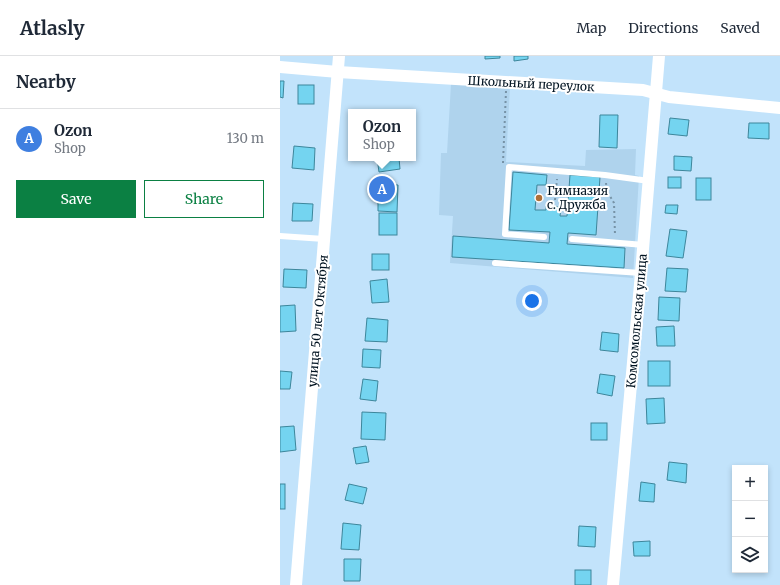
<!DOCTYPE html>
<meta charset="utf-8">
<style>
:root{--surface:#fff;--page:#f6f6f7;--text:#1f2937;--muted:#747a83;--line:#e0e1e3;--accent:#0b8043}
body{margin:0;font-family:Merriweather,serif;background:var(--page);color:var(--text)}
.controls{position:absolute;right:12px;bottom:12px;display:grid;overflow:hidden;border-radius:0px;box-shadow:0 2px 6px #0003}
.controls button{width:36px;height:36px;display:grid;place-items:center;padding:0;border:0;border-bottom:1px solid var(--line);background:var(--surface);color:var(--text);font:20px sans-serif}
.you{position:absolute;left:252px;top:245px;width:14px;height:14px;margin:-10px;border:3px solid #fff;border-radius:50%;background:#1a73e8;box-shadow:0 0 0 6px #1a73e833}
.badge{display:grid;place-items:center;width:26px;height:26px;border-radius:50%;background:var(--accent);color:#fff;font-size:13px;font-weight:700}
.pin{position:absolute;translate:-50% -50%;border:2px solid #fff;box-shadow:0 1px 4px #0006}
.popup{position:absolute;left:68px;top:53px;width:68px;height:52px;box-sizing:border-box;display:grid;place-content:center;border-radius:0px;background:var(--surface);filter:drop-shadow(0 1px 3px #0005);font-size:13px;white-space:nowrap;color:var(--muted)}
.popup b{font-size:15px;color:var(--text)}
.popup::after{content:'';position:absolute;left:50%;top:100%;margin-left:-8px;border:8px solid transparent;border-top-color:var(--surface)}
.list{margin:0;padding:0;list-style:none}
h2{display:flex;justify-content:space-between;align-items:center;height:52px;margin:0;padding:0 16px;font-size:17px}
h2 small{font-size:13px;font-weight:400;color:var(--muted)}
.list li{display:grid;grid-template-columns:26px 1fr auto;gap:12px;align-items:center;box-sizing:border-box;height:60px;padding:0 16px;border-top:1px solid var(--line)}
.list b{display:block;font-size:15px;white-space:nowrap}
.list p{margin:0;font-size:13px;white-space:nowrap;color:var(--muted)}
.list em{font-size:13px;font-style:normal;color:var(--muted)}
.actions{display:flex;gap:8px;padding:12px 16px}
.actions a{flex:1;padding:9px 0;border:1px solid var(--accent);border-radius:0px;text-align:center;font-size:14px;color:var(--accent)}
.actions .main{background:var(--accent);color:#fff}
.icon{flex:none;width:22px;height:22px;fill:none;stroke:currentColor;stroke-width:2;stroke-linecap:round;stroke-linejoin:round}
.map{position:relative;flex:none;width:500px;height:529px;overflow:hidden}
header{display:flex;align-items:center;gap:24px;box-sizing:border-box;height:56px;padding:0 20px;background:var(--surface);border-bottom:1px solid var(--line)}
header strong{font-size:19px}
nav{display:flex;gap:22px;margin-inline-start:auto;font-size:14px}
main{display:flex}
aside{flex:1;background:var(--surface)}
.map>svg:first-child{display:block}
</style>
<header>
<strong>Atlasly</strong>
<nav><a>Map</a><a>Directions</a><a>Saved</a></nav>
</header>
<main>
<aside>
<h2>Nearby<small></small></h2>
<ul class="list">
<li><span class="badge" style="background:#3f7fe0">A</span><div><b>Ozon</b><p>Shop</p></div><em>130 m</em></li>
</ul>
<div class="actions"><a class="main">Save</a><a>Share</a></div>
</aside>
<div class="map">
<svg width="500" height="529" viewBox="0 0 500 529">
<rect width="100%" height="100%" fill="#c2e3fb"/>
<!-- built -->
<polygon fill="#afd3ed" points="171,28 230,31 226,106 305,110 306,94 356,93 355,119 359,120 353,222 170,207 173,160 159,159 161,97 167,97"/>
<!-- building -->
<g fill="#74d4f0" stroke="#3d869b">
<polygon points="205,0 220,0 220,2 205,3"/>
<polygon points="234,0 248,0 248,3 234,5"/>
<polygon points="0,25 4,25 3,42 0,41"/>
<rect x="18" y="29" width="16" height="19"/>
<polygon points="320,59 338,59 337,92 319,91"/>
<polygon points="390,62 409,64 407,80 388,78"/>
<polygon points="469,67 489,67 489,83 468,82"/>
<polygon points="14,90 35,92 34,114 12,112"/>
<polygon points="394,100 412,101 411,115 394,114"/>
<polygon points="97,102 119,102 120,113 99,116"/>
<polygon points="233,116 267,119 266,129 257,129 255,154 266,154 266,150 281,151 280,160 287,160 290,119 320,121 316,179 288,177 287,188 345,192 344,212 172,201 173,180 269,187 270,176 229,174"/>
<rect x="388" y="121" width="13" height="11"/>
<rect x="416" y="122" width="15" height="22"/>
<polygon points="98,128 118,129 117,156 98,155"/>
<polygon points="13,147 33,148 32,165 12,165"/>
<polygon points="386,149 398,149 397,158 385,157"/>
<rect x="99" y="157" width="18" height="22"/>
<polygon points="390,173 407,175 403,202 386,200"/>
<rect x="92" y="198" width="17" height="16"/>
<polygon points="387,212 408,213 406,236 385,235"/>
<polygon points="4,213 27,214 26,232 3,231"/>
<polygon points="107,223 109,246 92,247 90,225"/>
<polygon points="379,241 400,242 399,265 378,264"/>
<polygon points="15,249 16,275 0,276 0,250"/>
<polygon points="87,262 108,264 107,286 85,285"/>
<polygon points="394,270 395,290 377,290 376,271"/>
<polygon points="322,276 339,278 338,296 320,294"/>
<polygon points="83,293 101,294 100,312 82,311"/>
<rect x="368" y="305" width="22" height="25"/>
<polygon points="0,315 12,316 10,333 0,333"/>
<polygon points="320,318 335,320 332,340 317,337"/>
<polygon points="83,323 98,325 96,345 80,343"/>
<polygon points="384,342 385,367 367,368 366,343"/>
<polygon points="82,356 106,357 105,384 81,383"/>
<rect x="311" y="367" width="16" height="17"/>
<polygon points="14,370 16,394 0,396 0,371"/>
<polygon points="86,390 89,406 76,408 73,392"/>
<polygon points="389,406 407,408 406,427 387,424"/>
<polygon points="361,426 375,428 374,446 359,445"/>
<rect x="0" y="428" width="5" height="25"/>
<polygon points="69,428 87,432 83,448 65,444"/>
<polygon points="63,467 81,469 79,494 61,493"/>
<polygon points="299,470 316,471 315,491 298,490"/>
<polygon points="370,485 370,500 354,500 353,486"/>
<polygon points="64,503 81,503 80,525 64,525"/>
<rect x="295" y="514" width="16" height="15"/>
</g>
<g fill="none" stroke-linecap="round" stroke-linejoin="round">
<!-- path -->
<g stroke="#7692a6" stroke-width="2" stroke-dasharray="2 3" stroke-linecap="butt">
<polyline points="223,107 226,35"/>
<polyline points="326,127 327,135 334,147 335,179"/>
<polyline points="275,144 277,123"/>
</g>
<!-- service -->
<g stroke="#fff" stroke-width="6">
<polyline points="0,180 44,183"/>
<polyline points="264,181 225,178 229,111 325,119 369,125"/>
<polyline points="292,183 364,189"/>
<polyline points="215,207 361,217"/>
</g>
<!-- minor -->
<g stroke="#fff" stroke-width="12">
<polyline points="0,11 58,16 363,34 389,41 500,52"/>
<polyline points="16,529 59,0"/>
<polyline points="333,529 361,217 379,0"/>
</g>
</g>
<!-- markers -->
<circle fill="#af6f37" stroke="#fff" stroke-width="1.5" cx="259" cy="142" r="4"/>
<g text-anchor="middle" stroke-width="4" stroke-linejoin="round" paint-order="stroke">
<!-- street labels -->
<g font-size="12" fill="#001321" stroke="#fff">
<text transform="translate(251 28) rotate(3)" y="4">Школьный переулок</text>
<text transform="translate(38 265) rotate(-85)" y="4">улица 50 лет Октября</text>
<text transform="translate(357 265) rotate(-85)" y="4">Комсомольская улица</text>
</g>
<!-- poi labels -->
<g font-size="12" fill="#001321" stroke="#fff" text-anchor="start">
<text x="267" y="139">Гимназия<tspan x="267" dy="14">с. Дружба</tspan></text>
</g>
</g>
</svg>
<div class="controls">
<button>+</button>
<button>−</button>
<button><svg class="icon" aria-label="layers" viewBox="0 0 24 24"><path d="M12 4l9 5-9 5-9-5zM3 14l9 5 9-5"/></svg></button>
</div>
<div class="you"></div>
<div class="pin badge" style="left:102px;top:133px;background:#3f7fe0">A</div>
<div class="popup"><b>Ozon</b>Shop</div>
</div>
</main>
